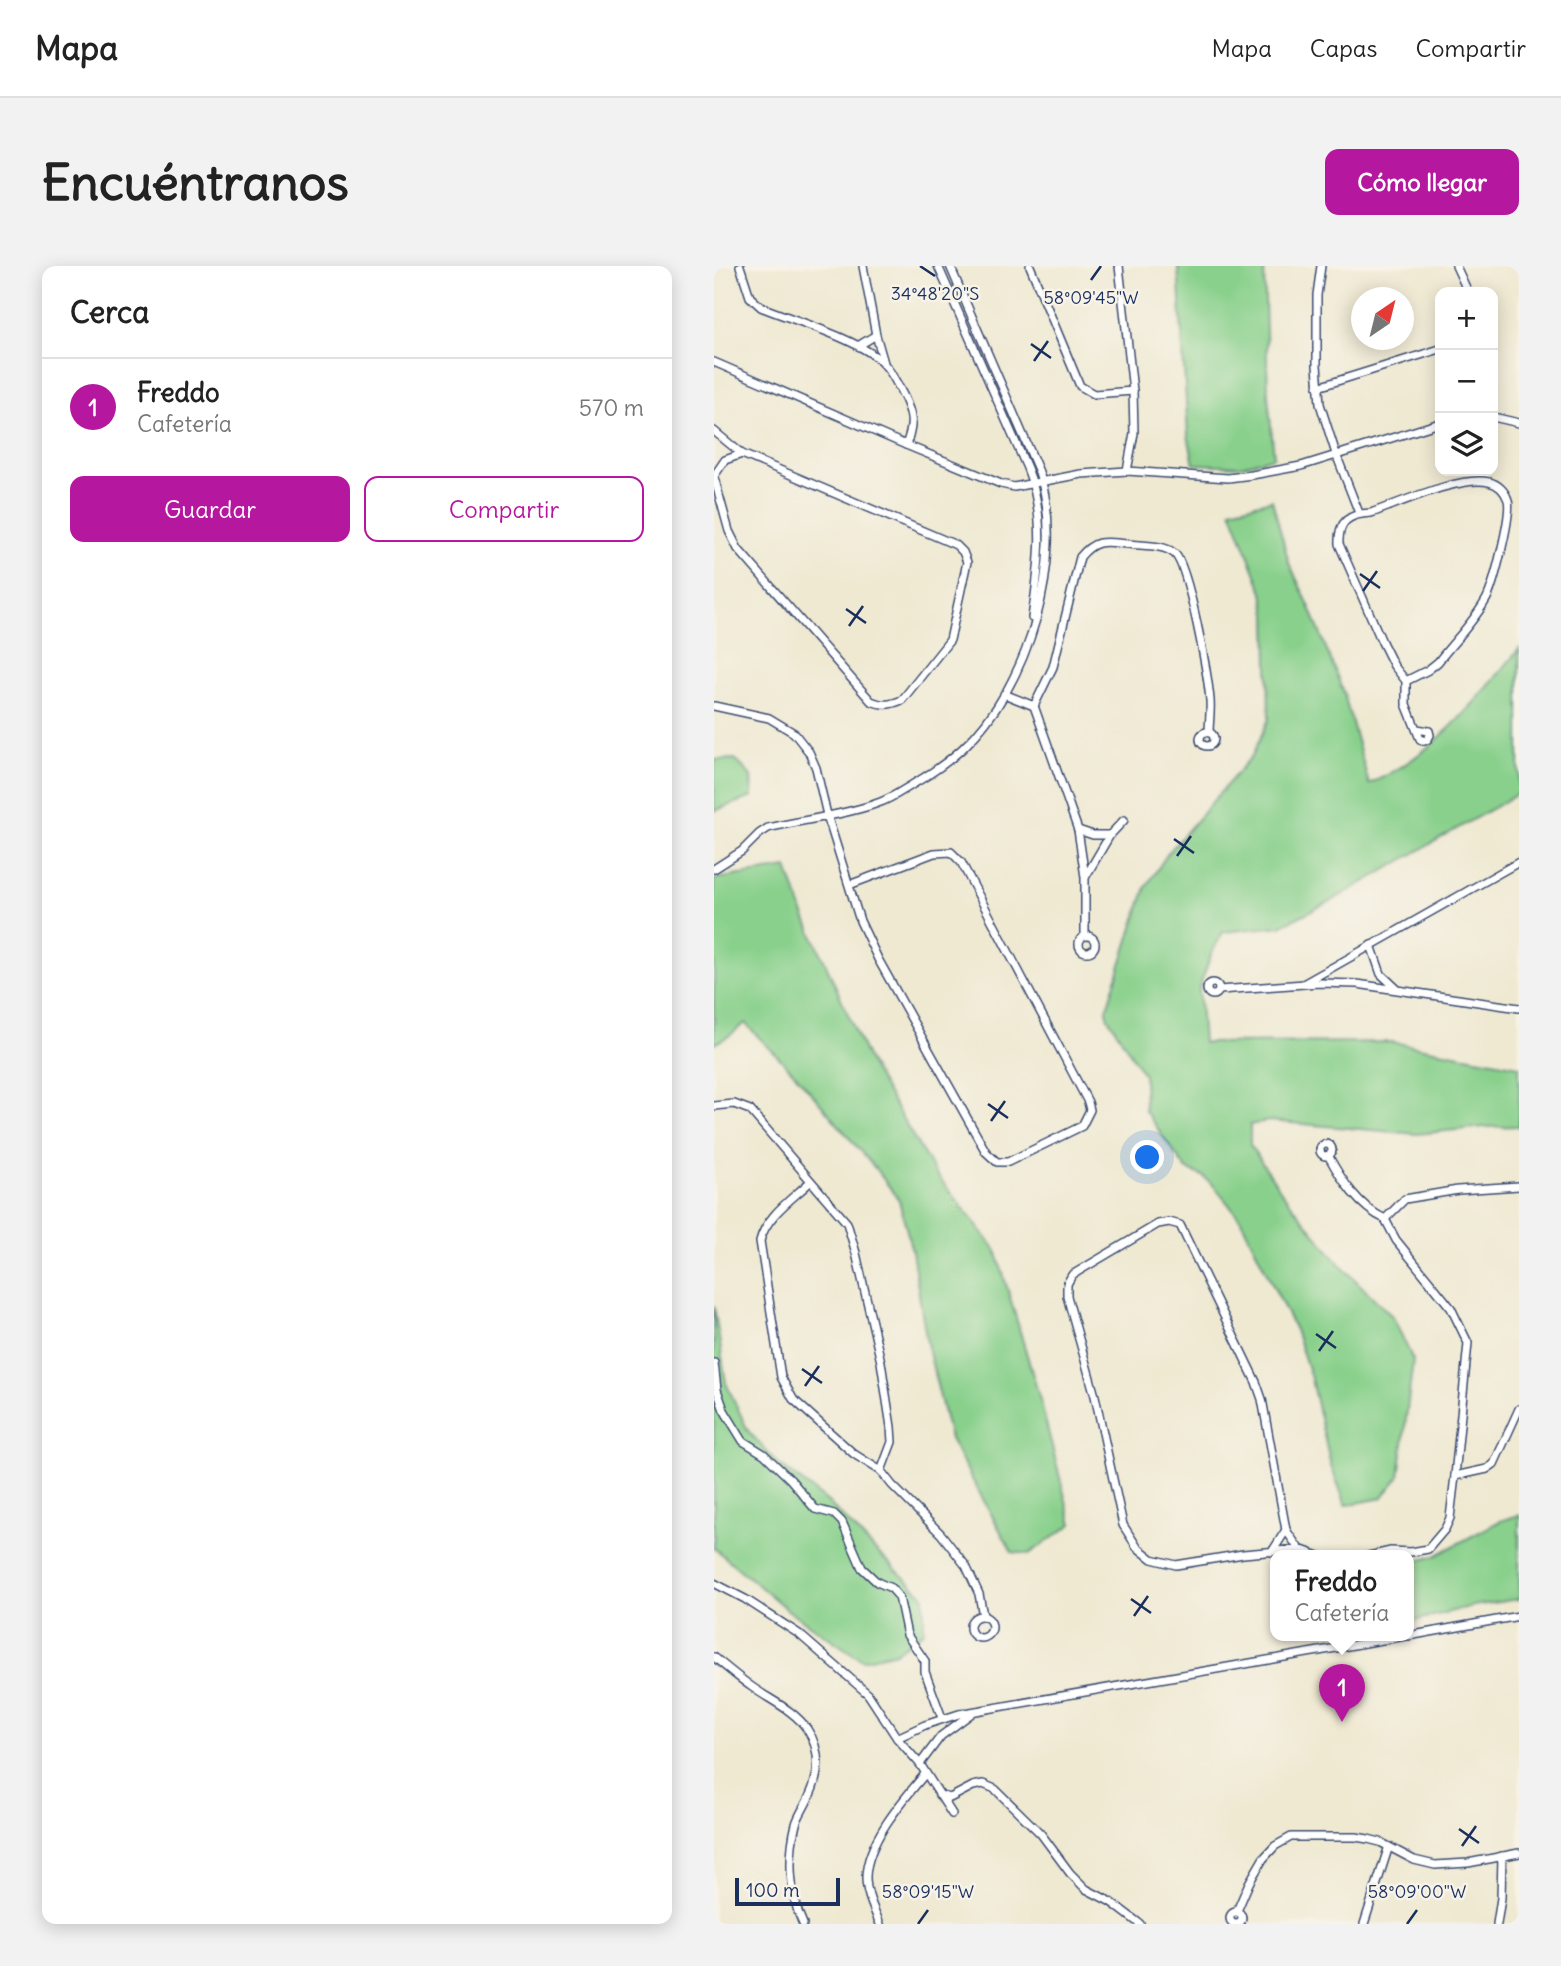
<!DOCTYPE html>
<html lang="es">
<meta charset="utf-8">
<style>
:root{--surface:#fff;--page:#f2f2f2;--text:#222;--muted:#767676;--line:#e0e0e0;--accent:#b5179e}
body{margin:0;font-family:Delius,sans-serif;background:var(--page);color:var(--text)}
.controls{position:absolute;right:21px;top:21px;display:grid;overflow:hidden;border-radius:14px;box-shadow:0 4px 18px #0003}
.controls button{width:63px;height:63px;display:grid;place-items:center;padding:0;border:0;border-bottom:2px solid var(--line);background:var(--surface);color:var(--text);font:35px sans-serif}
.compass{position:absolute;left:637px;top:21px;width:63px;height:63px;border-radius:50%;background:var(--surface);box-shadow:0 4px 18px #0003;rotate:35deg}
.scale{position:absolute;left:21px;bottom:18px;width:105px;box-sizing:border-box;padding-left:7px;border:4px solid #1b2f5e;border-top:0;font-size:19px;line-height:24px;white-space:nowrap;color:#1b2f5e;-webkit-text-stroke:5px #f7f3e8;paint-order:stroke}
.you{position:absolute;left:434px;top:892px;width:24px;height:24px;margin:-18px;border:5px solid #fff;border-radius:50%;background:#1a73e8;box-shadow:0 0 0 10px #1a73e833}
.badge{display:grid;place-items:center;width:46px;height:46px;border-radius:50%;background:var(--accent);color:#fff;font-size:23px;font-weight:700}
.pin{position:absolute;translate:-50% -58px;filter:drop-shadow(0 2px 4px #0008)}
.pin::after{content:'';position:absolute;top:37px;width:24px;height:21px;background:inherit;clip-path:polygon(0 0,100% 0,50% 100%)}
.popup{position:absolute;left:556px;top:1284px;width:144px;height:91px;box-sizing:border-box;display:grid;place-content:center;border-radius:14px;background:var(--surface);filter:drop-shadow(0 2px 5px #0005);font-size:23px;white-space:nowrap;color:var(--muted)}
.popup b{font-size:26px;color:var(--text)}
.popup::after{content:'';position:absolute;left:50%;top:100%;margin-left:-14px;border:14px solid transparent;border-top-color:var(--surface)}
.list{margin:0;padding:0;list-style:none}
h2{display:flex;justify-content:space-between;align-items:center;height:91px;margin:0;padding:0 28px;font-size:30px}
h2 small{font-size:23px;font-weight:400;color:var(--muted)}
.list li{display:grid;grid-template-columns:46px 1fr auto;gap:21px;align-items:center;box-sizing:border-box;height:98px;padding:0 28px;border-top:2px solid var(--line)}
.list b{display:block;font-size:26px;white-space:nowrap}
.list p{margin:0;font-size:23px;white-space:nowrap;color:var(--muted)}
.list em{font-size:23px;font-style:normal;color:var(--muted)}
.actions{display:flex;gap:14px;padding:21px 28px}
.actions a{flex:1;padding:16px 0;border:2px solid var(--accent);border-radius:14px;text-align:center;font-size:24px;color:var(--accent)}
.actions .main{background:var(--accent);color:#fff}
.icon{flex:none;width:38px;height:38px;fill:none;stroke:currentColor;stroke-width:2;stroke-linecap:round;stroke-linejoin:round}
.map{position:relative;flex:none;width:805px;height:1658px;overflow:hidden;border-radius:14px}
header{display:flex;align-items:center;gap:42px;box-sizing:border-box;height:98px;padding:0 35px;background:var(--surface);border-bottom:2px solid var(--line)}
header strong{font-size:33px}
nav{display:flex;gap:38px;margin-inline-start:auto;font-size:24px}
.intro{display:flex;align-items:center;justify-content:space-between;box-sizing:border-box;height:168px;padding:0 42px}
h1{margin:0;font-size:49px}
.button{padding:18px 32px;border-radius:14px;background:var(--accent);color:#fff;font-size:24px;font-weight:700}
main{display:flex;gap:42px;padding:0 42px}
aside{flex:1;background:var(--surface);border-radius:14px;box-shadow:0 4px 18px #0003}
.map>svg:first-child{display:block}
</style>
<header>
<strong>Mapa</strong>
<nav><a>Mapa</a><a>Capas</a><a>Compartir</a></nav>
</header>
<div class="intro"><h1>Encuéntranos</h1><a class="button">Cómo llegar</a></div>
<main>
<aside>
<h2>Cerca<small></small></h2>
<ul class="list">
<li><span class="badge">1</span><div><b>Freddo</b><p>Cafetería</p></div><em>570 m</em></li>
</ul>
<div class="actions"><a class="main">Guardar</a><a>Compartir</a></div>
</aside>
<div class="map">
<svg width="805" height="1658" viewBox="0 0 805 1658">
<rect width="100%" height="100%" fill="#f7f3e8"/>
<filter id="ink" filterUnits="userSpaceOnUse"><feTurbulence type="fractalNoise" baseFrequency=".0143" numOctaves="2"/><feDisplacementMap in="SourceGraphic" scale="14" xChannelSelector="R" yChannelSelector="G"/><feConvolveMatrix kernelMatrix="1 2 1 2 8 2 1 2 1" color-interpolation-filters="sRGB"/></filter>
<filter id="wash" filterUnits="userSpaceOnUse"><feTurbulence type="fractalNoise" baseFrequency=".00686" numOctaves="4" result="noise"/><feDisplacementMap in="SourceGraphic" scale="28" xChannelSelector="R" yChannelSelector="G"/><feGaussianBlur stdDeviation="1.57" result="paint"/><feColorMatrix in="noise" values="0 0 0 0 0 0 0 0 0 0 0 0 0 0 0 0 0 1.4 0 .05"/><feComposite in="paint" operator="in"/></filter>
<g filter="url(#wash)">
<rect width="100%" height="100%" fill="#efe9d2"/>
<!-- green -->
<g fill="#88d08b" stroke="#528074" stroke-width="2">
<polygon points="464,0 550,0 554,129 560,191 527,200 480,198 474,169"/>
<path d="M558,234L575,297L597,344L630,428L655,518C718,491 763,435 805,383V527L617,635L566,660L509,666L498,686L485,722L489,777L678,776L805,800V860L771,861L703,868L554,855L536,859V879L569,928L627,1000L679,1051L699,1094L685,1211L668,1232L632,1239L617,1200L596,1109L581,1064L527,954L500,920L489,910L472,903L431,845L430,809L393,750V742L432,621L454,587L538,490L555,453L553,348L549,327L517,244Z"/>
<polygon points="21,493 37,510 38,531 0,545 0,494"/>
<polygon points="73,602 90,649 156,798 219,904 282,984 325,1130 358,1258 315,1288 298,1286 236,1173 213,1077 198,985 185,934 161,902 82,809 31,757 15,770 0,778 0,613"/>
<polygon points="0,1040 12,1117 34,1165 63,1197 113,1235 160,1283 210,1330 210,1365 182,1386 148,1394 75,1345 0,1282"/>
<polygon points="805,1249 805,1333 759,1340 695,1356 695,1297 721,1290 786,1255"/>
</g>
</g>
<g filter="url(#ink)">
<g fill="none" stroke-linecap="round" stroke-linejoin="round">
<!-- minor casing -->
<g stroke="#3b4b6f" stroke-width="10">
<g id="minor">
<path d="M26,0L36,31L47,41C79,54 147,74 169,97C178,106 183,118 189,129C199,149 200,158 192,179"/>
<polyline points="149,0 162,69 170,97"/>
<path d="M224,0L313,202C333,250 325,302 318,352"/>
<polyline points="316,0 366,120 380,128 419,125"/>
<polyline points="405,0 419,125 420,167 413,205"/>
<polyline points="607,0 603,29 603,99 606,138 622,188 645,247"/>
<polyline points="742,0 754,26"/>
<polyline points="144,80 162,69"/>
<polyline points="0,96 192,179 287,218 300,221 367,208 413,205 514,212 538,209 587,200 726,157"/>
<polyline points="604,121 726,83"/>
<polyline points="779,151 805,157"/>
<path d="M0,165L28,188L242,279L249,286L253,296L236,374L188,434C176,439 169,440 157,435L24,283L15,265L0,211"/>
<polyline points="0,210 11,194 28,188"/>
<path d="M692,415L714,404L724,396C740,375 761,355 773,332C780,318 798,248 794,234C791,225 784,218 775,216C747,209 686,237 657,247C635,248 624,255 625,278L668,376L680,400L692,415V438L706,473L710,475L714,473L716,469L715,465L703,463"/>
<path d="M290,428L320,440L339,401L366,291C382,272 391,276 414,278C428,280 450,278 461,288C475,302 494,411 496,434C497,445 495,456 495,467"/>
<polyline points="0,440 55,452 80,467 95,486 102,502 113,549 146,655 164,693 272,886 283,896 294,896 368,860 376,844 374,836 247,596 237,586 220,587 135,619"/>
<polyline points="320,440 364,564 371,611 371,669"/>
<circle cx="493" cy="473" r="7"/>
<polyline points="364,564 379,569 396,569"/>
<path d="M0,603L28,585L45,568L54,562C88,554 132,549 164,537C177,533 189,524 201,517C218,507 234,496 249,482C314,422 353,292 325,206L236,0"/>
<polyline points="372,610 396,569 410,554"/>
<circle cx="373" cy="678" r="8"/>
<polyline points="657,679 667,708 683,723"/>
<circle cx="499" cy="723" r="6"/>
<polyline points="589,718 805,596"/>
<polyline points="505,724 605,717 643,718 805,742"/>
<polyline points="0,840 20,838 36,844 133,957 142,987 167,1096 177,1161 178,1176 167,1205"/>
<circle cx="612" cy="884" r="6"/>
<path d="M614,889C628,915 645,941 671,953"/>
<path d="M96,916C78,933 52,950 46,975L67,1111L79,1133L140,1188L167,1205L178,1219L227,1268L252,1300L265,1328L269,1350"/>
<polyline points="0,1097 3,1124 10,1144 29,1175 50,1188 77,1214 101,1243 120,1248 128,1256 148,1302 163,1316 177,1322 185,1331 193,1369 211,1395 211,1406 228,1452"/>
<polyline points="741,1210 773,1203 780,1198 805,1143"/>
<polyline points="585,1283 572,1264 548,1133 542,1116 466,959 455,956 444,958 358,1009 353,1018 353,1030 381,1130 409,1259 423,1281 438,1293 462,1299 529,1288 585,1283 605,1290"/>
<polyline points="558,1286 572,1264"/>
<polyline points="655,1290 677,1285 697,1286 714,1283 731,1263 736,1252 741,1210 754,1077 737,1042 682,974 671,953 691,933 744,924 805,920"/>
<polyline points="0,1317 31,1333 85,1368 154,1428 183,1472 206,1498 238,1548"/>
<circle cx="267" cy="1361" r="11"/>
<polyline points="694,1370 805,1350"/>
<path d="M0,1391C12,1401 25,1412 38,1421C56,1434 80,1444 93,1463C107,1484 106,1507 96,1529C92,1539 85,1548 82,1558C74,1589 75,1629 89,1658"/>
<polyline points="183,1472 211,1459 245,1448 691,1370"/>
<polyline points="206,1498 227,1470 258,1447"/>
<polyline points="225,1529 236,1532 259,1520 269,1518 281,1523 327,1568 356,1607 372,1623 397,1636 426,1658"/>
<polyline points="523,1645 535,1617 549,1593 561,1580 577,1571 642,1571 654,1573 666,1576 700,1594 721,1599 754,1597 805,1587"/>
<circle cx="522" cy="1652" r="6"/>
<path d="M166,1658C160,1643 152,1628 152,1611C153,1575 189,1534 211,1508"/>
<polyline points="650,1658 674,1583"/>
<polyline points="783,1658 787,1632 788,1590"/>
</g>
</g>
<!-- minor -->
<use href="#minor" stroke="#fff" stroke-width="7"/>
</g>
</g>
<!-- ticks -->
<path fill="none" stroke="#1b2f5e" stroke-width="2.5" d="M206,0L221,10M377,14L387,0M317,78L337,92M320,95L334,75M646,308L666,322M649,325L663,305M132,343L152,357M135,360L149,340M460,573L480,587M463,590L477,570M274,838L294,852M277,855L291,835M602,1068L622,1082M605,1085L619,1065M88,1103L108,1117M91,1120L105,1100M417,1333L437,1347M420,1350L434,1330M745,1563L765,1577M748,1580L762,1560M204,1658L214,1644M693,1658L703,1644"/>
<g font-size="18" text-anchor="middle" fill="#1b2f5e" stroke="#f7f3e8" stroke-width="5" stroke-linejoin="round" paint-order="stroke">
<text x="221" y="34">34°48'20"S</text>
<text x="377" y="38">58°09'45"W</text>
<text x="214" y="1632">58°09'15"W</text>
<text x="703" y="1632">58°09'00"W</text>
</g>
</svg>
<div class="controls">
<button>+</button>
<button>−</button>
<button><svg class="icon" aria-label="layers" viewBox="0 0 24 24"><path d="M12 4l9 5-9 5-9-5zM3 14l9 5 9-5"/></svg></button>
</div>
<svg class="compass" viewBox="-18 -18 36 36"><path d="M0-13l5 13h-10z" fill="#e53935"/><path d="M0 13l5-13h-10z" fill="#767676"/></svg>
<div class="scale">100 m</div>
<div class="you"></div>
<div class="pin badge" style="left:628px;top:1456px">1</div>
<div class="popup"><b>Freddo</b>Cafetería</div>
</div>
</main>
